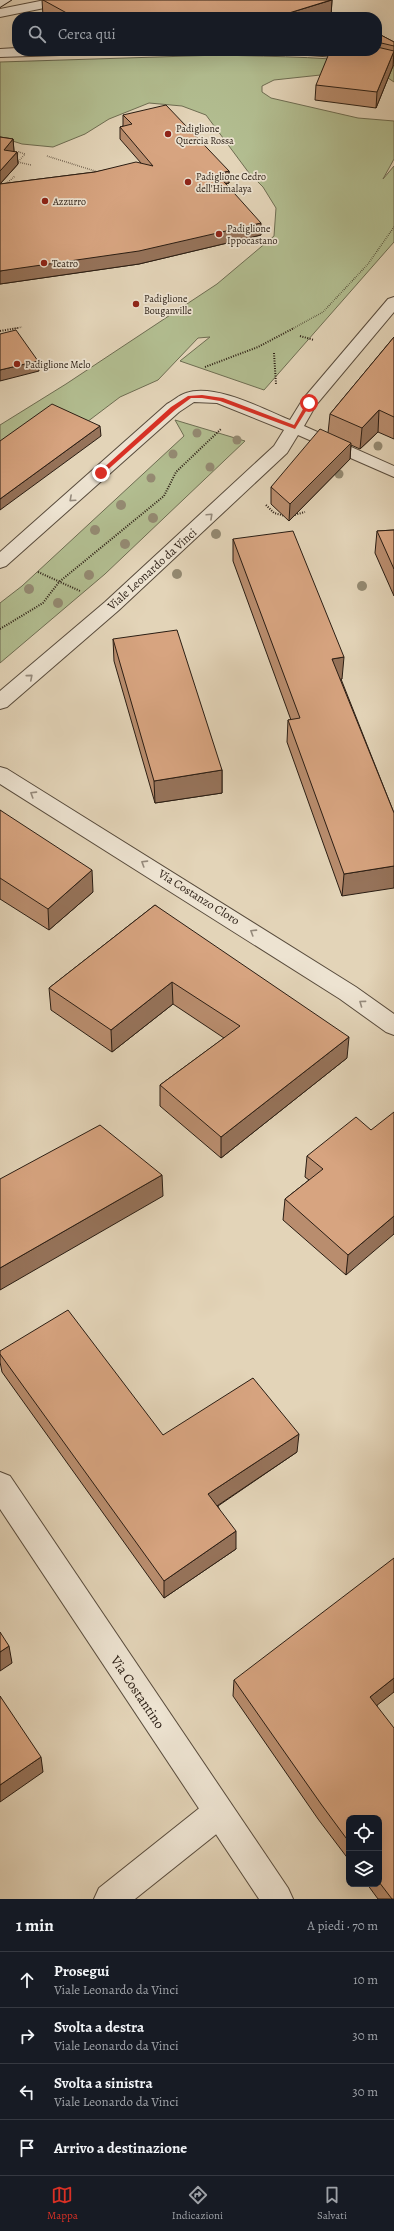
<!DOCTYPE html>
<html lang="it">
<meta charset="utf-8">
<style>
:root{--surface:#171b24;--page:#20242c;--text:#f1f3f6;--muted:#9ea1a6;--line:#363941;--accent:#d93025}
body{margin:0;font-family:Alegreya,serif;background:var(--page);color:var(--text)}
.controls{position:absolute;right:12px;bottom:12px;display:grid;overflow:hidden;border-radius:8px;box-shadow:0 4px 16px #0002}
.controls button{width:36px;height:36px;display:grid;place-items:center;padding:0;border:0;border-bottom:1px solid var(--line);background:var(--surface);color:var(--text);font:20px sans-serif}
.stop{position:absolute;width:12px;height:12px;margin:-9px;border:3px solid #d93025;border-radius:50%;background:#fff}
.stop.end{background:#d93025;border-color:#fff;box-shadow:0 1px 4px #0008}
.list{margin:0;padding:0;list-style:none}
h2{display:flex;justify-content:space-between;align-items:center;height:52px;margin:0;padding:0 16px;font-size:17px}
h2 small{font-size:13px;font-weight:400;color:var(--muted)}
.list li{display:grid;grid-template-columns:26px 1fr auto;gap:12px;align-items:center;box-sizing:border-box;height:56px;padding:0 16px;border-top:1px solid var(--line)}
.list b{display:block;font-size:15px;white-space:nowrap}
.list p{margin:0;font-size:13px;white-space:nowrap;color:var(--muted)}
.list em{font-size:13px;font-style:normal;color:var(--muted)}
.icon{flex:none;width:22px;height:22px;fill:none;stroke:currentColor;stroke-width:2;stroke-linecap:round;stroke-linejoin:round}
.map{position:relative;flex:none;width:394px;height:1899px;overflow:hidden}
.search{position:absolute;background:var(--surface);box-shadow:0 4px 16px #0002;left:12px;right:12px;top:12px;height:44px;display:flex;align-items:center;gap:10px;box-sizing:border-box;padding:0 14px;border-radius:16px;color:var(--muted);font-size:15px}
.sheet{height:276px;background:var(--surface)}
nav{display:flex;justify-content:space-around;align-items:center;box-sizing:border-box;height:56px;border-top:1px solid var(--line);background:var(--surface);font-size:11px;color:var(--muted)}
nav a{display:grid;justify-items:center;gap:2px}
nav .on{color:var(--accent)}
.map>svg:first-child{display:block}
</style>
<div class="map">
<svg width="394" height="1899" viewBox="0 0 394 1899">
<rect width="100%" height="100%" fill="#e3d4b8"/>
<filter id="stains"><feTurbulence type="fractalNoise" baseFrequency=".005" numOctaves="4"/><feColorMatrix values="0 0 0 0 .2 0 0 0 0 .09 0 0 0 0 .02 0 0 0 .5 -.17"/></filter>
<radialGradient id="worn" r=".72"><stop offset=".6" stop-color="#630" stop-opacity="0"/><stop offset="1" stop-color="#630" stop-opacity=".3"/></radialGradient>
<!-- green -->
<g fill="#b2bd90" stroke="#6e6d52">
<path d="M220,55C278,57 337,56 394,67V82L382,74L339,73L274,80L262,86V92L271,98L358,118L394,121V159L383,179L394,166V242L264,390L180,361L210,337L198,338L158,380L120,397L87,422L0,450V425L66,384L217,284L274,236L276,208L263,187L249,173L206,115L182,106L149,103L109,119L85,134L53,147L22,144L0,137V62Z"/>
<polygon points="175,420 245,441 105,574 0,663 0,603 22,586 184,436"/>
</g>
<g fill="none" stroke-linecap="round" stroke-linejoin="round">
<!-- service casing -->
<g stroke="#584b3c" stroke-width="2">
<polygon id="service" points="218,1798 229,1802 233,1813 229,1824 135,1899 94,1899 99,1888 207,1802"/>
</g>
<!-- minor casing -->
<g stroke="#584b3c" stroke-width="2">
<g id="minor">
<polygon points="45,0 70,0 64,4 0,17 0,9"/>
<polygon points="0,767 7,769 356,987 394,1014 394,1035 386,1032 340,999 0,784"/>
<polygon points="0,1472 10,1476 288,1888 293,1899 259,1899 0,1509"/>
</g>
</g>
<!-- tertiary casing -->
<g stroke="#584b3c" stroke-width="2">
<g id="tertiary">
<polygon points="17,48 17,51 67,51 60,55 0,57 0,49"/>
<polygon points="301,51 366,51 394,57 394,65 366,59 308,55"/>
<path d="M394,297V312L316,405L304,426L394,466V477L298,435L287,453L119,610L7,707L0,709V691L105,602L274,446L284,430L217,403L194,402L179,412L6,566L0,568V552L167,404C173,401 179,395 186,393C215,383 263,409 290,420L303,399L388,299Z"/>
</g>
</g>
<!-- secondary casing -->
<g stroke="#2a1d13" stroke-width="2">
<polygon id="secondary" points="0,0 11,0 0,7"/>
</g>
<!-- path-far1 -->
<g stroke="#2a1d13" stroke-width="1.5" stroke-dasharray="0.5 1.5" stroke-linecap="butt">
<polyline points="47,156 98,172"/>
<polyline points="15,157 19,152 25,154 18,162 31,165"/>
<polyline points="5,185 15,176"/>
<polyline points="12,329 22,327"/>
<polyline points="292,329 323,312 368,264 394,227"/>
</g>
<!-- path -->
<g stroke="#2a1d13" stroke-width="2" stroke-dasharray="1 1.5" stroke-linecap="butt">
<polyline points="0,331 18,328"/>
<polyline points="300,336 314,340"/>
<polyline points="274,353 276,384"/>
<polyline points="205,367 258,347 294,328"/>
<polyline points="266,505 274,513 285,516"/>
<polyline points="290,516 305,512"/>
<polyline points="38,572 80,591"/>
<polyline points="0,629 43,603 59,582 164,496 176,472 221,429"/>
</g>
<!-- service -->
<use href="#service" fill="#ede3d1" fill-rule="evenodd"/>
<!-- minor -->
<use href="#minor" fill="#ede3d1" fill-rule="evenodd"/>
<!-- tertiary -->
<use href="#tertiary" fill="#ede3d1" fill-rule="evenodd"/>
<!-- secondary -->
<use href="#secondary" fill="#ede3d1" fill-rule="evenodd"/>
</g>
<!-- trees -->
<g fill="#948a72">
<circle cx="197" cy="433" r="4.5"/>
<circle cx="237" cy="440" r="4.5"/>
<circle cx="378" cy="446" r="4.5"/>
<circle cx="173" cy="454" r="4.5"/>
<circle cx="210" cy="467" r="4.5"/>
<circle cx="339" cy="474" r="4.5"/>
<circle cx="151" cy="478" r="4.5"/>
<circle cx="121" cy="505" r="5"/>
<circle cx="153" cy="518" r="5"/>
<circle cx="95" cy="530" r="5"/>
<circle cx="216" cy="534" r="5"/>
<circle cx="125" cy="544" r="5"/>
<circle cx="177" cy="574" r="5"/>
<circle cx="89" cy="575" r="5"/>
<circle cx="362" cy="586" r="5"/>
<circle cx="29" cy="589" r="5"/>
<circle cx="58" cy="603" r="5"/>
</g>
<!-- wall -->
<g fill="#b98d6e" stroke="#2a1d13">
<polygon points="42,0 332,0 331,16 327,17 46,17 43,16"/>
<polygon points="377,33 394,42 394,55 393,66 376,108 315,100 316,85 377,51"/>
<polygon points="123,115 229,171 229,183 226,184 261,235 139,264 0,284 0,137 13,139 14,152 17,152 18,164 0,184 95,172 141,163 120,139 120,127 123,126"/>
<polygon points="394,337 394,439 378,432 360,449 351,445 350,459 289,521 271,504 271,487 328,433 330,414"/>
<polygon points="394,530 394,596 375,553 377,531"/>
<polygon points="233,539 342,679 341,679 394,813 342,896 287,742 288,720 291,720 233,561"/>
<polygon points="113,639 222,770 222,793 155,803 114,661"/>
<polygon points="0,810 93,892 49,930 0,899"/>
<polygon points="155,905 347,1058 221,1158 160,1106 160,1085 224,1038 173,1004 112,1052 51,1010 49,988"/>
<polygon points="371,1130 346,1275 283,1220 285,1199 309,1180 305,1177 307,1156"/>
<polygon points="0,1351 163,1435 297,1452 218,1506 236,1549 164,1598 2,1372 0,1362"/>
<polygon points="234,1680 377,1705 394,1899 378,1899 367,1884 379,1884 379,1818 349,1818 349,1860 318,1819 233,1696"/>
</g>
<!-- shaded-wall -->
<g fill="#96735a" stroke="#2a1d13">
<polygon points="332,0 331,16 327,17 276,17"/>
<polygon points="394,51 393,66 376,108 377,92"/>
<polygon points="13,139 14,151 5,162 4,150"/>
<polygon points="17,152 18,164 0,184 0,171"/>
<polygon points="229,171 229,183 217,186 217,174"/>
<polygon points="261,223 261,235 139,264 0,284 0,271"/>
<polygon points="38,361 39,371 0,381 0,370"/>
<polygon points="379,410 378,432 360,449 362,428"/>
<polygon points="100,426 101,436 0,510 0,499"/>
<polygon points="351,443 350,459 289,521 290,504"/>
<polygon points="344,657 342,679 331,681 332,659"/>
<polygon points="222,770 222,793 155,803 154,781"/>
<polygon points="394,866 394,888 342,896 344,874"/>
<polygon points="92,870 93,892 49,930 48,909"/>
<polygon points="172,982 173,1004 112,1052 111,1030"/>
<polygon points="349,1037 347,1058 221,1158 221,1137"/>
<polygon points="162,1175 163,1196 0,1290 0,1268"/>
<polygon points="394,1216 394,1234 346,1275 348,1255"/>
<polygon points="299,1434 297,1452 208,1512 208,1494"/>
<polygon points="236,1531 236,1549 164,1598 164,1581"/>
<polygon points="9,1646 12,1663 0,1671 0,1652"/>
<polygon points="394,1678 394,1692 367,1713 370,1697"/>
<polygon points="41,1757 43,1772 0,1802 0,1785"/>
</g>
<!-- building -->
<g fill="#d7a480" stroke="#2a1d13">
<polygon points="43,0 331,0 276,17 74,17"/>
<polygon points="377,33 394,42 394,46 377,42"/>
<polygon points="377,47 394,51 377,92 316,85 330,51 377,51"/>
<polygon points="166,105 229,171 217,174 261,223 139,251 0,271 0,184 95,172 136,162 153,166 120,127 132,124 123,115"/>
<polygon points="0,137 13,139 4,150 17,152 0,171"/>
<polygon points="16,330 38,361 0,370 0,334"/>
<polygon points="394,337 394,417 379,410 362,428 330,414"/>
<polygon points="52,404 100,426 0,499 0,441"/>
<polygon points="320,429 351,443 290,504 271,487"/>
<polygon points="394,530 394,569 377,531"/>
<polygon points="293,531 344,657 332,659 394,813 394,866 344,874 288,720 300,718 233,539"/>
<polygon points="177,630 222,770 154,781 113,639"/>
<polygon points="0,810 92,870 48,909 0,878"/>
<polygon points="155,905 349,1037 221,1137 160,1085 240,1026 172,982 111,1030 49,988"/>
<polygon points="394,1112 394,1216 348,1255 285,1199 323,1169 307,1156 356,1117 371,1130"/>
<polygon points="100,1125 162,1175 0,1268 0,1179"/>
<polygon points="68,1310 163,1435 253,1378 299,1434 208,1494 236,1531 164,1581 0,1354 0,1351"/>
<polygon points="394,1558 394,1678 370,1697 394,1728 394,1899 392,1899 379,1882 379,1818 349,1818 349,1842 321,1804 234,1680"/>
<polygon points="0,1632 9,1646 0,1652"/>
<polygon points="0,1696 41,1757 0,1785"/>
</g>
<!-- one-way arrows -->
<defs><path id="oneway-chevron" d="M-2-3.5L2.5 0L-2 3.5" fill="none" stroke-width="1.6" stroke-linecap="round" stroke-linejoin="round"/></defs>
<g stroke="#958a7c">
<use href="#oneway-chevron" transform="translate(72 499) rotate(138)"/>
<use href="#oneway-chevron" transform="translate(210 516) rotate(-43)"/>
<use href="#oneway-chevron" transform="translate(30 677) rotate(-41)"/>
<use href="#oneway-chevron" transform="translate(33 794) rotate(-148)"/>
<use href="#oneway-chevron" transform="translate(144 863) rotate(-148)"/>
<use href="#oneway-chevron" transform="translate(253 932) rotate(-148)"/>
<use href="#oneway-chevron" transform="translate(362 1003) rotate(-144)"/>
</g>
<!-- route -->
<polygon fill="#d93025" points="202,395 223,398 294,425 307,402 311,403 295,429 220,401 202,398 191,398 175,410 103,474 99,474 99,472 171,407 188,396"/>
<!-- markers -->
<g fill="#8f2418" stroke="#ede3d1" stroke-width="1.5">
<circle cx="168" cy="134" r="4"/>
<circle cx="188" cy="182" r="4"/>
<circle cx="45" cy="201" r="4"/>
<circle cx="219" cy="234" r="4"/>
<circle cx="44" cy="263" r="4"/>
<circle cx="136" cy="304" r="4"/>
<circle cx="17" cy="364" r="4"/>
</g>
<g text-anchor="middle" stroke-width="3.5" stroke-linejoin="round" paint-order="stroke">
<!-- far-poi labels -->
<g font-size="10" fill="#2a1d13" stroke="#ede3d1" text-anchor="start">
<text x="176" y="132">Padiglione<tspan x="176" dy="12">Quercia Rossa</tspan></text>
<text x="196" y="180">Padiglione Cedro<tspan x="196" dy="12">dell’Himalaya</tspan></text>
<text x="53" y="205">Azzurro</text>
<text x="227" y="232">Padiglione<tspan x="227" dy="12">Ippocastano</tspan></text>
<text x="52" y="267">Teatro</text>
<text x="144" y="302">Padiglione<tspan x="144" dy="12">Bouganville</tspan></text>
<text x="25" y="368">Padiglione Melo</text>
</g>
<!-- street labels -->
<g font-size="12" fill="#2a1d13" stroke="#ede3d1">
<text transform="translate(152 569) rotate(-42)" y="4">Viale Leonardo da Vinci</text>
<text transform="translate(199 897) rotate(32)" y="4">Via Costanzo Cloro</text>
</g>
<!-- near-street labels -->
<g font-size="14" fill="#2a1d13" stroke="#ede3d1">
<text transform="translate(138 1692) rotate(56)" y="5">Via Costantino</text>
</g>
</g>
<rect width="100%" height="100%" filter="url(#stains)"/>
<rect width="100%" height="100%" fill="url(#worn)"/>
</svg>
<div class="controls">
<button><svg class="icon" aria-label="locate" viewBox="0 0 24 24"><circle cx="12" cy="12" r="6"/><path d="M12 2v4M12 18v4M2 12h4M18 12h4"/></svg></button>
<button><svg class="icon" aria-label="layers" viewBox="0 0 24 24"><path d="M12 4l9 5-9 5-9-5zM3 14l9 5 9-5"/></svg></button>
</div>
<div class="stop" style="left:309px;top:403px"></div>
<div class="stop end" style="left:101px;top:473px"></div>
<div class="search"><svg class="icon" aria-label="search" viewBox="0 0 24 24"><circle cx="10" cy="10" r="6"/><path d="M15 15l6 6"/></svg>Cerca qui</div>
</div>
<section class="sheet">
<h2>1 min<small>A piedi · 70 m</small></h2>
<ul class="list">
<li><svg class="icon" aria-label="ahead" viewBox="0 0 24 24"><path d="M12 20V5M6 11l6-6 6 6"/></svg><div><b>Prosegui</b><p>Viale Leonardo da Vinci</p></div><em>10 m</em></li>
<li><svg class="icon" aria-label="right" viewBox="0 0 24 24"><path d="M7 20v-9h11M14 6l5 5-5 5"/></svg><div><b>Svolta a destra</b><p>Viale Leonardo da Vinci</p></div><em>30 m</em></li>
<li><svg class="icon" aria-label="left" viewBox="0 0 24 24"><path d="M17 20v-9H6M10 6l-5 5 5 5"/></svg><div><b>Svolta a sinistra</b><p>Viale Leonardo da Vinci</p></div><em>30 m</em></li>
<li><svg class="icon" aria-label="arrive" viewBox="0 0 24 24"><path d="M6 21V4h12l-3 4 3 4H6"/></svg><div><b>Arrivo a destinazione</b></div></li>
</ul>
</section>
<nav>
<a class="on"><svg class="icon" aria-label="map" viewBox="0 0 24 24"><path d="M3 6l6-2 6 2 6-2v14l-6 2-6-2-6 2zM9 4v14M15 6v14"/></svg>Mappa</a>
<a><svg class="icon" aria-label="directions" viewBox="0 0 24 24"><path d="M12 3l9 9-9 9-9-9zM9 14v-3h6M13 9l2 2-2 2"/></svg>Indicazioni</a>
<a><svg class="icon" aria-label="saved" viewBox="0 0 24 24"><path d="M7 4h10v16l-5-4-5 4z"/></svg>Salvati</a>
</nav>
